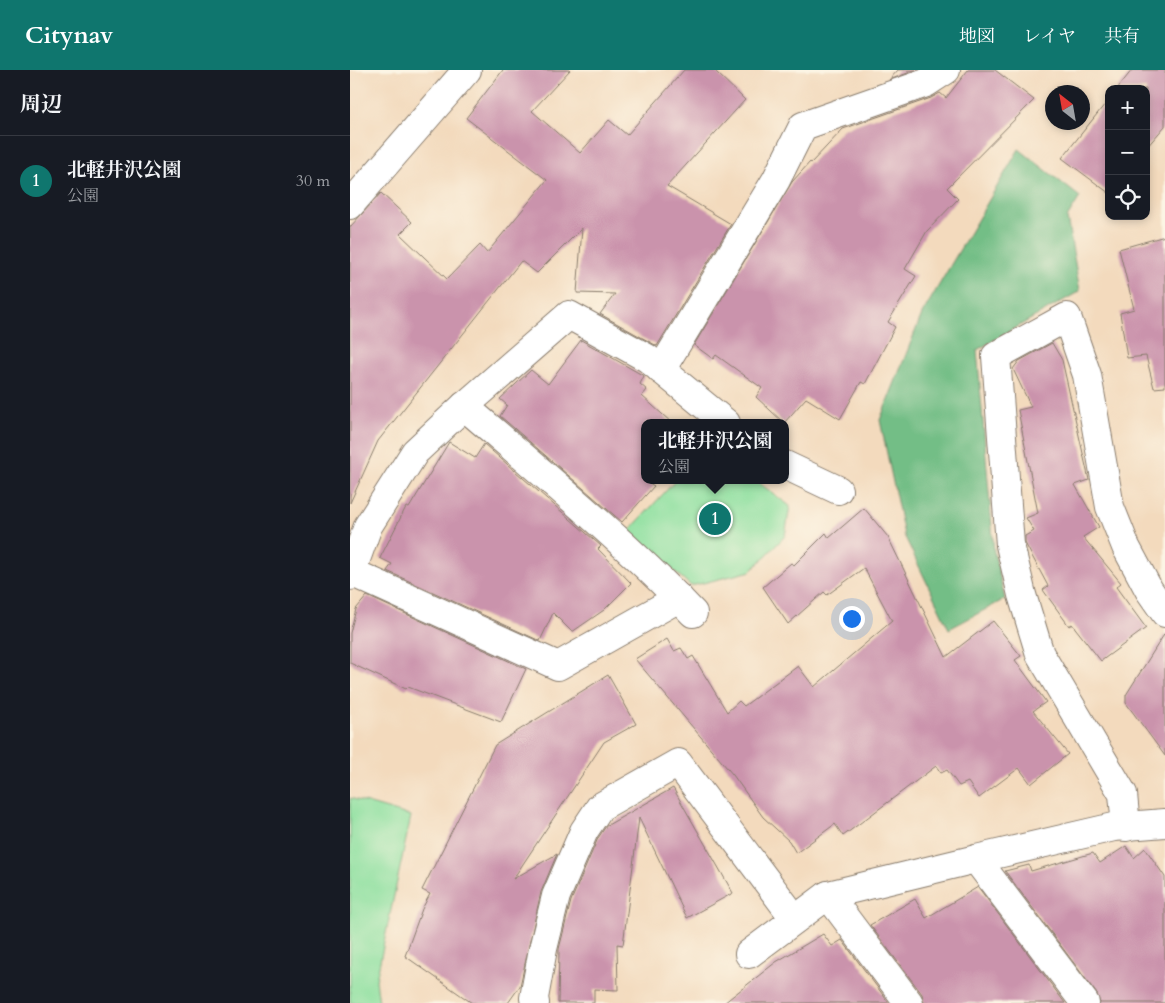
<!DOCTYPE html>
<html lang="ja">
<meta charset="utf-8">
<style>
:root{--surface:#171b24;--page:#242831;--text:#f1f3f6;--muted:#9ea1a6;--line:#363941;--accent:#0f766e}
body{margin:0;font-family:Cardo,"Noto Serif JP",serif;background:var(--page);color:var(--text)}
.controls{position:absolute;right:15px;top:15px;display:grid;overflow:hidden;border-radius:10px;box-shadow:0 2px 8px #0003}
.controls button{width:45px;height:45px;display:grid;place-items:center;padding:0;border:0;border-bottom:1px solid var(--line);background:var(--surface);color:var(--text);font:25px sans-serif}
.compass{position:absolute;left:695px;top:15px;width:45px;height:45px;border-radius:50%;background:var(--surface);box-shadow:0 2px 8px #0003;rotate:329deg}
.you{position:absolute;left:501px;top:548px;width:18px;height:18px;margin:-12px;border:4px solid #fff;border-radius:50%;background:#1a73e8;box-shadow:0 0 0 8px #1a73e833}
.badge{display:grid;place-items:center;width:32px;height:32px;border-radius:50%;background:var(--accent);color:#fff;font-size:16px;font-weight:700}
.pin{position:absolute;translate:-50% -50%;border:2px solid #fff;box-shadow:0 1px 5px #0006}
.popup{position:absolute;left:291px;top:349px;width:148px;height:65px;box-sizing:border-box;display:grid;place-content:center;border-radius:10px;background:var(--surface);filter:drop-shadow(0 1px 4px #0005);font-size:16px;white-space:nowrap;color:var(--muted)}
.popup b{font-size:19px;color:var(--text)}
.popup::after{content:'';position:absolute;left:50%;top:100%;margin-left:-10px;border:10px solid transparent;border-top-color:var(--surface)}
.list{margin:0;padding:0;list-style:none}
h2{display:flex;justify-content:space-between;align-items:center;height:65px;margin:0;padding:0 20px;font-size:21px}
h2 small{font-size:16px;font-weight:400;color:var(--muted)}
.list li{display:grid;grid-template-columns:32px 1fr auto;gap:15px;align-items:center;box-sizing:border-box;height:90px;padding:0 20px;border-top:1px solid var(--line)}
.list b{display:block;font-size:19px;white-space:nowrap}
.list p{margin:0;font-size:16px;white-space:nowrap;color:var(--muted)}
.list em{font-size:16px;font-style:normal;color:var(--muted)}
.icon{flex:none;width:28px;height:28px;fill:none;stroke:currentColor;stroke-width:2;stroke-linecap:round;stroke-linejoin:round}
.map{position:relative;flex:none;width:815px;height:933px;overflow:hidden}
header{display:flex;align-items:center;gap:30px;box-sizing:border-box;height:70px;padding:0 25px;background:var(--accent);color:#fff}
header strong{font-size:24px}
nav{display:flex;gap:28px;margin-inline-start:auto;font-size:18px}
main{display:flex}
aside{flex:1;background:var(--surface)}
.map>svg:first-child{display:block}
</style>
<header>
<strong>Citynav</strong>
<nav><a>地図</a><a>レイヤ</a><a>共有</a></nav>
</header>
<main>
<aside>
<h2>周辺<small></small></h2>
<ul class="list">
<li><span class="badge">1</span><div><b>北軽井沢公園</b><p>公園</p></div><em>30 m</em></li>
</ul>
</aside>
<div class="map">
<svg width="815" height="933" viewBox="0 0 815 933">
<rect width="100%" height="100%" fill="#fcf5e5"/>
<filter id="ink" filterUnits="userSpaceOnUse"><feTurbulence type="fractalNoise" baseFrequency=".02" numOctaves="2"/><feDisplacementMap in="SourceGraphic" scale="10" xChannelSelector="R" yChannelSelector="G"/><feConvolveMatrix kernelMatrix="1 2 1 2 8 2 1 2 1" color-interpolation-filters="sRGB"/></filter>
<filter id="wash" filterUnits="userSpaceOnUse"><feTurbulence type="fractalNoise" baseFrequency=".0096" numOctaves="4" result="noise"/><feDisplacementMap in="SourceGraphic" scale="20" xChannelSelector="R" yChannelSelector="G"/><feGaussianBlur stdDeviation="1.12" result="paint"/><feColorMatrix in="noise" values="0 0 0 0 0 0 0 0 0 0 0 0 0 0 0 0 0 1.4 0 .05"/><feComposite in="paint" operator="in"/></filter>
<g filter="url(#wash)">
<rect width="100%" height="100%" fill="#f3dabd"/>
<!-- green -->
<g fill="#8fe0a0" stroke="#567e5e">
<polygon points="326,410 405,410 440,436 435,466 401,501 341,516 279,461"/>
<polygon points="0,728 61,746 26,910 29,933 0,933"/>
</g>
<!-- forest -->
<polygon fill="#73be86" stroke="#486d51" points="669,79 730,127 717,148 730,221 627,280 644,482 655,529 599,559 554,465 530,350 572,244"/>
<g id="blocks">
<!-- building -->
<g fill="#ca93ac">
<polygon points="153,0 220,0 182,41 230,83 259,50 277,65 334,0 364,0 395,30 317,116 381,154 307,276 250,244 265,224 227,223 232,158 187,203 171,191 28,371 0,433 0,157 31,123 62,152 50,164 97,209 130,175 137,183 197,110 116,48"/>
<polygon points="548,0 566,0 539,10"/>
<polygon points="618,0 645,0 684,30 597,118 608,129 577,161 555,199 566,206 538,252 545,257 515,314 511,312 490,349 456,328 434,353 406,327 412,318 366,285 363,289 344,275 442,112 460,92 461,93 493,59 581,28 590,23 596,28"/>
<polygon points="782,0 815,0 815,56 796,78 796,19 767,19"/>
<polygon points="759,29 759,123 712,88"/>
<polygon points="815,166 815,317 804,318 796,286 777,288 770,243 784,239 769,179"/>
<polygon points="231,270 294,306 290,314 297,320 292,326 322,353 295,353 295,410 304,416 272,452 150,346 157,335 150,329 181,300 198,314"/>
<polygon points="702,273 712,290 739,410 725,415 749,457 733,467 771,513 766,517 796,558 751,591 722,554 719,556 693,520 698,516 675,473 675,466 684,461 676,448 688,443 668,340 681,337 663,299 669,291"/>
<polygon points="99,372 125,388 134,374 251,476 248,479 281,513 254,540 222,562 203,543 190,571 37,501 42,494 30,488 56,437 59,438"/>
<polygon points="514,438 538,467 596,587 643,551 671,586 665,590 696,632 683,641 718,684 681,714 669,698 629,728 618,712 609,716 597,700 591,703 586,696 493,766 485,754 446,783 439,771 413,747 383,705 285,589 317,569 324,581 331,578 338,589 343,586 377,642 389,631 394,636 448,596 464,617 542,551 514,498 477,525 474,522 438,554 413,517 441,493 444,495 476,463 479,468"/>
<polygon points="17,526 176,599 151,652 58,617 56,619 0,593 0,563 6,539"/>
<polygon points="815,563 815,686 776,633 776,625"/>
<polygon points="258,605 286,654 254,672 163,809 207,784 191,822 170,916 158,933 122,933 55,886 72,839 80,824 72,820 145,675"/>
<polygon points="323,718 383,823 337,848 289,748 273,875 267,874 268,920 244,919 244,933 208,933 209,879 221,831 248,768 256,756"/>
<polygon points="776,776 784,788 795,778 815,807 815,933 750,933 747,924 655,801 679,795 681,801 743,783 750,793"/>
<polygon points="628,817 715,933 574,933 572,924 520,855 565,829 576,848"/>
<polygon points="473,864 482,876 492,870 539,933 374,933 426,892"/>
</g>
</g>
</g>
<g filter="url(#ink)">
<use href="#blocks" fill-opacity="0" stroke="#887b6c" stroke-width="1"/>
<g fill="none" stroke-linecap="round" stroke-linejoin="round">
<!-- minor casing -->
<g stroke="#887b6c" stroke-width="30">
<g id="minor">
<polyline points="0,135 117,0"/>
<polyline points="311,300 426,110 453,56 576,13 596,0"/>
<path d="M114,336C192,403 272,469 343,543"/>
<polyline points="435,395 488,420"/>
<polyline points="1,502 208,596 329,528"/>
<polyline points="0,506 18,456 65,382 111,339 219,245 297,288 376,353"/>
<polyline points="776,757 773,724 690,584 672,525 660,475 646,286 717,247 737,305 760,437 776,477 799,520 815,543"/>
<polyline points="626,789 764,757 815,753"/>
<polyline points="478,825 559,933"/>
<polyline points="399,884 478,825 626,789 735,933"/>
<polyline points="185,933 184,928 193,879 206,826 234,761 250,737 328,693 445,849"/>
</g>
</g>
<!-- minor -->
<use href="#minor" stroke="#fff" stroke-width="28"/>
</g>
</g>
</svg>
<div class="controls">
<button>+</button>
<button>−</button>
<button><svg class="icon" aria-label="locate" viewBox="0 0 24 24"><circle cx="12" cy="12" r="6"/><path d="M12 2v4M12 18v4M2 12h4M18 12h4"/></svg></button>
</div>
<svg class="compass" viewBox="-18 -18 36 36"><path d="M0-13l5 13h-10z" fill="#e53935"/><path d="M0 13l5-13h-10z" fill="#9ea1a6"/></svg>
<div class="you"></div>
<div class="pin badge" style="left:365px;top:449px">1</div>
<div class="popup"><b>北軽井沢公園</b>公園</div>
</div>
</main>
